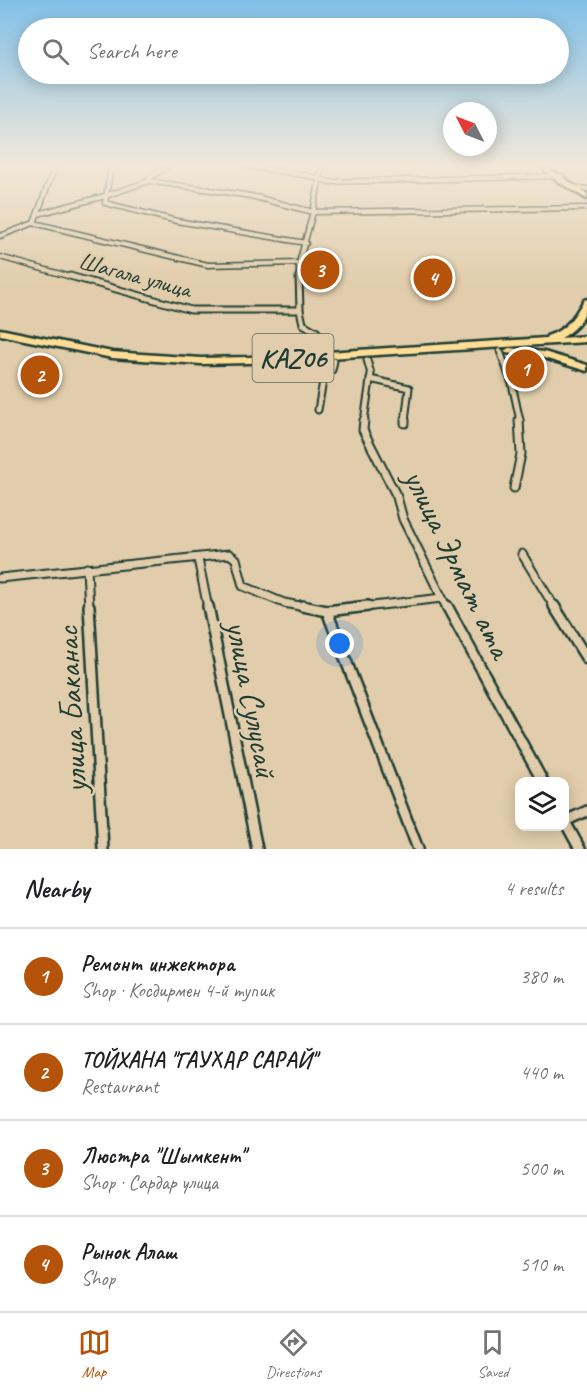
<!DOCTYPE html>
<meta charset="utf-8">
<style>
:root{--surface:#fff;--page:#f2f2f2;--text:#202124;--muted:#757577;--line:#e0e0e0;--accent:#b45309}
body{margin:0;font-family:Caveat,sans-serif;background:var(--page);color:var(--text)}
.controls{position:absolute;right:18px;bottom:18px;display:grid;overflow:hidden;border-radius:12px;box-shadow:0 3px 15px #0003}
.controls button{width:54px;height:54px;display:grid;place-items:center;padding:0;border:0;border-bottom:2px solid var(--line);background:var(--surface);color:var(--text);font:30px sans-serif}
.compass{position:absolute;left:443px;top:102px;width:54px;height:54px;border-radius:50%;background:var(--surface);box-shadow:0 3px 15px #0003;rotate:312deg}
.you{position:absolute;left:340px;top:644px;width:21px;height:21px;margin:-15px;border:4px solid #fff;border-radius:50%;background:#1a73e8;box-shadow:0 0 0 9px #1a73e833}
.badge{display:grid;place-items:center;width:39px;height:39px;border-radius:50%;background:var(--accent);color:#fff;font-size:20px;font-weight:700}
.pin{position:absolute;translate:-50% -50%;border:3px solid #fff;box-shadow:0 2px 6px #0006}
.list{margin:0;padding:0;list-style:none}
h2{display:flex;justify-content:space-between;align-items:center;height:78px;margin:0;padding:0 24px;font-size:26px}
h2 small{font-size:20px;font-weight:400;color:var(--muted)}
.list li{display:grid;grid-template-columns:39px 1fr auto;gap:18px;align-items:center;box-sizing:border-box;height:96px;padding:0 24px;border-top:2px solid var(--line)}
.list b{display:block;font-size:22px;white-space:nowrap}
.list p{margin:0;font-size:20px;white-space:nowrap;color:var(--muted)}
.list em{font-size:20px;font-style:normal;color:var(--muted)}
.icon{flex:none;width:33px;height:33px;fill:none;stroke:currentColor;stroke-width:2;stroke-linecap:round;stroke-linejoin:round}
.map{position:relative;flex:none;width:587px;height:849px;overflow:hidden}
.search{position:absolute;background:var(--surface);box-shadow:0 3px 15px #0003;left:18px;right:18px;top:18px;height:66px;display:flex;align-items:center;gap:15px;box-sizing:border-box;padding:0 21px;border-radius:33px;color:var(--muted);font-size:22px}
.sheet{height:462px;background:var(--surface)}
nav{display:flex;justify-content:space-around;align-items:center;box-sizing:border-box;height:84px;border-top:2px solid var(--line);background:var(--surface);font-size:16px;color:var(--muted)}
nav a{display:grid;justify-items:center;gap:3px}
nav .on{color:var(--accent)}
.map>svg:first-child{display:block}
</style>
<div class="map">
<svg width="587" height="849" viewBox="0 0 587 849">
<rect width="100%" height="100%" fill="#e1cdab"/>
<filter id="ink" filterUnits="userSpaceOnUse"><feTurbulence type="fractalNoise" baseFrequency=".0167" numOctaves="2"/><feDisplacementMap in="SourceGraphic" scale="12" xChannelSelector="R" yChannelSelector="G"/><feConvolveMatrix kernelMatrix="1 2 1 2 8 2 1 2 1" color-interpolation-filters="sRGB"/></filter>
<g filter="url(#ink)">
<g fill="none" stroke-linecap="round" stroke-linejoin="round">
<!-- street-far3 casing -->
<g stroke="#1f3d34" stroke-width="7">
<g id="street-far3">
<polyline points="55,166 34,223 208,265 299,263"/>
<polyline points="111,166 105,203 177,221 306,243"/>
<polyline points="246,166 310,176 329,182 562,176"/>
<polyline points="149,181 251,196 313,212 587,208"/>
<polyline points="573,187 587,189"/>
<polyline points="38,214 105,196 149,181 149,178 169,166"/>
<polyline points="0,236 34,223"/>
<polyline points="0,257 75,278"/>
<polyline points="299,278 299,263 313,212 322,166"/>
</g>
</g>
<!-- street-far2 casing -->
<g stroke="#1f3d34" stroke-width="9">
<g id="street-far2">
<polyline points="70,276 191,310 300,310"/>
<polyline points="299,276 300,310 303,324 317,332 329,355"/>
<polyline points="500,351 512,384 520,421"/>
<polyline points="370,379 409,388 405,421"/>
<polyline points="318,410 323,381 332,370 334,361"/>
<polyline points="364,421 371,374 367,360"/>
</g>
</g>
<!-- street-far1 casing -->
<g stroke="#1f3d34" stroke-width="11">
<g id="street-far1">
<polyline points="364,420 363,430 397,497 403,519 447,608"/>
<polyline points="405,423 405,420"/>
<polyline points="514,488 521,454 519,420"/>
<polyline points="522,554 555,608"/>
<polyline points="198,559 208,608"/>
<polyline points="87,568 89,608"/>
<polyline points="0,578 229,554 236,559 243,586 284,603 310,608"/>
<polyline points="355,608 442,598"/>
</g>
</g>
<!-- street casing -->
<g stroke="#1f3d34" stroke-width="14">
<g id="street">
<polyline points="89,606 103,849"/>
<polyline points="208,606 257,849"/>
<polyline points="302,606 327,611 368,606"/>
<polyline points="447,606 543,782"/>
<polyline points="554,606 587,659"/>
<polyline points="327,611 418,849"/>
<polyline points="564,820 580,849"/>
<polyline points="565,821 587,811"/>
</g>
</g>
<!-- highway casing -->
<g stroke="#1f3d34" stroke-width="5">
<g id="highway">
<path d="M540,166C549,166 577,188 587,194V199L559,182Z"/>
<path d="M587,299C587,317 576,330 561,338L587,336V342L249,363L201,364L112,358L0,335V329L112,352L201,358L249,357L546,338L547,336C566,330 574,317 584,300Z"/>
<polygon points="509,348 544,352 587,365 587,371 544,358 506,353 504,351"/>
</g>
</g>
<!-- street-far3 -->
<use href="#street-far3" stroke="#e1cdab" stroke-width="4"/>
<!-- street-far2 -->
<use href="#street-far2" stroke="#e1cdab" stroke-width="5"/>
<!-- street-far1 -->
<use href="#street-far1" stroke="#e1cdab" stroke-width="7"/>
<!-- street -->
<use href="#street" stroke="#e1cdab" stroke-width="9"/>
<!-- highway -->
<use href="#highway" fill="#ffdd96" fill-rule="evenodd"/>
</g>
</g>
<!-- sky -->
<linearGradient id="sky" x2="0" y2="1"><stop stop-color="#82c0e9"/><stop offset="0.58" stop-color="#f2e8d9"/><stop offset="1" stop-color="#f2e8d9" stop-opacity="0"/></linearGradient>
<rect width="587" height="285" fill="url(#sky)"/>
<g text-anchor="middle" stroke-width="5" stroke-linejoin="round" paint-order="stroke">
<!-- far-street labels -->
<g font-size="24" fill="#1f3d34" stroke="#e1cdab">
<text transform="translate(135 275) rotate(15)" y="8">Шагала улица</text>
</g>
<!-- shield labels -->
<rect fill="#e1cdab" stroke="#596858" stroke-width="1.5" x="252.5" y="334" width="81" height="48" rx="4.5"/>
<g font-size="27" font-weight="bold" fill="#1f3d34">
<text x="293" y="367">KАZ06</text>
</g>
<!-- near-street labels -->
<g font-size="33" fill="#1f3d34" stroke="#e1cdab">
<text transform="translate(459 563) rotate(64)" y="12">улица Эрмат ата</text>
<text transform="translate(253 699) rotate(79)" y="12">улица Сулусай</text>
<text transform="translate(70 710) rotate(-93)" y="12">улица Баканас</text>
</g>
</g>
</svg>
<div class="controls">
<button><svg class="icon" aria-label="layers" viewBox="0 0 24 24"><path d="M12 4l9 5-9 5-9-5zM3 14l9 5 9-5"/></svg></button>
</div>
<svg class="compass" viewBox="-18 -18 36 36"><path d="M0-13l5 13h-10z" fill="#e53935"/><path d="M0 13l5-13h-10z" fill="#757577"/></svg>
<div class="you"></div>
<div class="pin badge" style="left:525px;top:369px">1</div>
<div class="pin badge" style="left:40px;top:375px">2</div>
<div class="pin badge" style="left:320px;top:270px">3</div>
<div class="pin badge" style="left:433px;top:278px">4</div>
<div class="search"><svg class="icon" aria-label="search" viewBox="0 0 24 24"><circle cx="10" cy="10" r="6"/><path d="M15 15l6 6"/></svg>Search here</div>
</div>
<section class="sheet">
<h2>Nearby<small>4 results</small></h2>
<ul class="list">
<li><span class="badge">1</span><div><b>Ремонт инжектора</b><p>Shop · Косдирмен 4-й тупик</p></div><em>380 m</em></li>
<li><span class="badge">2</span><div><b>ТОЙХАНА &quot;ГАУХАР САРАЙ&quot;</b><p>Restaurant</p></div><em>440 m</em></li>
<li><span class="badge">3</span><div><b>Люстра &quot;Шымкент&quot;</b><p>Shop · Сардар улица</p></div><em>500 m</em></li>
<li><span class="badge">4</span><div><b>Рынок Алаш</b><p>Shop</p></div><em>510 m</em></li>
</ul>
</section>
<nav>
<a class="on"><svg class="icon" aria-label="map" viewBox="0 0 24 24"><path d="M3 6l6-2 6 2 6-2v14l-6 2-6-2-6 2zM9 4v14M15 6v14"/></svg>Map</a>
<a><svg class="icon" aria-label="directions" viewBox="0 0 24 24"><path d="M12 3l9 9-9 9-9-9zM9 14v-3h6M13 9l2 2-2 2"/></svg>Directions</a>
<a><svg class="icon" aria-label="saved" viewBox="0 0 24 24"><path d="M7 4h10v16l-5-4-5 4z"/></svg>Saved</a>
</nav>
